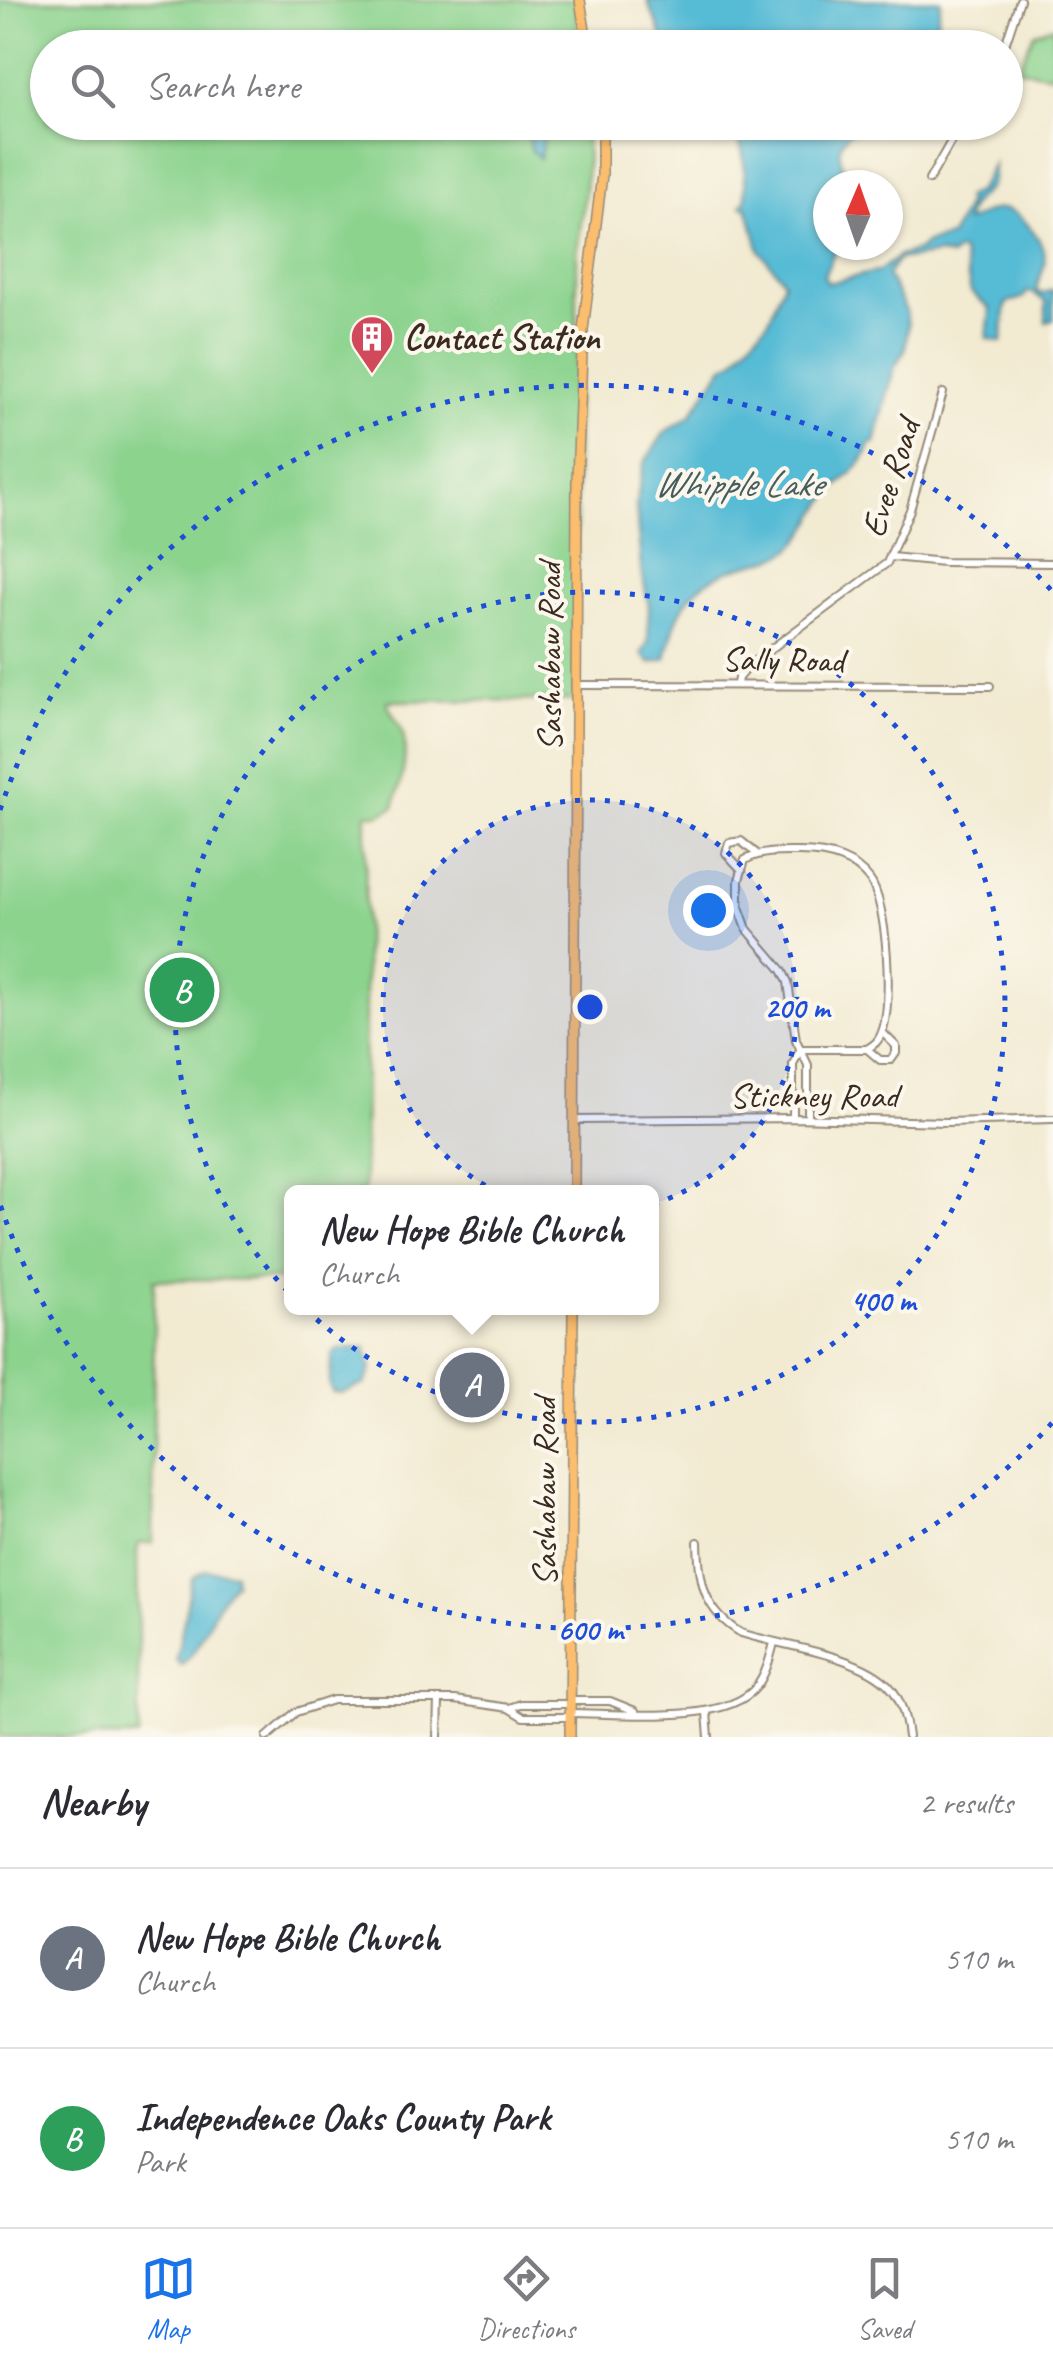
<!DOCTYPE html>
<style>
:root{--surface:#fff;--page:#f2f2f3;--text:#2b2b33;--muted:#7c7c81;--line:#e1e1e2;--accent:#1a73e8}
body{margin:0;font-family:Caveat,sans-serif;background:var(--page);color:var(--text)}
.compass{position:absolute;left:813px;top:170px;width:90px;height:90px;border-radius:50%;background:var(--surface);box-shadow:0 2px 8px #0004;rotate:2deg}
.you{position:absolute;left:708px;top:910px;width:35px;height:35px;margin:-25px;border:8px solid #fff;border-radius:50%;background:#1a73e8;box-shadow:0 0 0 15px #1a73e833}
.badge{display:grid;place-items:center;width:65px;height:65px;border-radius:50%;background:var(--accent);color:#fff;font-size:32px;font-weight:700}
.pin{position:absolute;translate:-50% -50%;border:5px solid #fff;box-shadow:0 2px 10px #0006}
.popup{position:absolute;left:284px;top:1185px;width:375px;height:130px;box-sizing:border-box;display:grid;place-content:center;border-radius:15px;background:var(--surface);filter:drop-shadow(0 2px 8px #0005);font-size:32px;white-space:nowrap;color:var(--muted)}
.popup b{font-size:38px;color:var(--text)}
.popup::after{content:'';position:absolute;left:50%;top:100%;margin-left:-20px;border:20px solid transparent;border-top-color:var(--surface)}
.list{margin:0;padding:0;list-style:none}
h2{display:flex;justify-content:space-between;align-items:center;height:130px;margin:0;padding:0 40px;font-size:42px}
h2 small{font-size:32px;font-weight:400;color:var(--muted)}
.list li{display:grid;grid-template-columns:65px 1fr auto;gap:30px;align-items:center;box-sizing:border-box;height:180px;padding:0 40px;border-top:2px solid var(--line)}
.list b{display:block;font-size:38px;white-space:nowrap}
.list p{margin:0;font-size:32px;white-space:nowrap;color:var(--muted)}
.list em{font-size:32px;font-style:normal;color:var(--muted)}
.icon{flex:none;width:55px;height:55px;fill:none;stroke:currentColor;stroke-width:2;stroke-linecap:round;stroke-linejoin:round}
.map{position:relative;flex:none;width:1053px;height:1737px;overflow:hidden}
.search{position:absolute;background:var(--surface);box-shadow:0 2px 8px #0004;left:30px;right:30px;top:30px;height:110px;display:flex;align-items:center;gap:25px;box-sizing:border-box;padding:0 35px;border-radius:55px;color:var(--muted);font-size:38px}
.sheet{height:490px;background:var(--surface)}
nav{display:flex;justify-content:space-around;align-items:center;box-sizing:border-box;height:140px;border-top:2px solid var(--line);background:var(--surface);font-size:28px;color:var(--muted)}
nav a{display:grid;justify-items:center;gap:5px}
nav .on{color:var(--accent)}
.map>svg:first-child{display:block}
</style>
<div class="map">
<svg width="1053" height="1737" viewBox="0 0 1053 1737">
<rect width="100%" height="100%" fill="#fbf7ec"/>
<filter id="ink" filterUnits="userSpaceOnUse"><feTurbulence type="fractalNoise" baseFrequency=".01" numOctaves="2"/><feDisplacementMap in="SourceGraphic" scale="20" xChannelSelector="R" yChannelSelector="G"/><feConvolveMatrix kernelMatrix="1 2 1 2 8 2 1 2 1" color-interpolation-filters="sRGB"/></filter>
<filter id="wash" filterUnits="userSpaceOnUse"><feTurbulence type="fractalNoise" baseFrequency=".0048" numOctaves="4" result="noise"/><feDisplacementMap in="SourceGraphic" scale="40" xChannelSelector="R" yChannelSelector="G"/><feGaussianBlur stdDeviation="2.25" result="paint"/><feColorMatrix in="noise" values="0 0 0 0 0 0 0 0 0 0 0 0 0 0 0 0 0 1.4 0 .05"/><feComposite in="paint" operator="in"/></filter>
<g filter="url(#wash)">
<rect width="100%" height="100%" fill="#f2ead1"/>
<!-- green -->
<g fill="#8cd38e" stroke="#647e56" stroke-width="2.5">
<path d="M0,0H577V47L48,48V122L584,123C591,166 583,208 577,251L576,700L387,701C390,713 398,720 402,731C410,755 400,785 394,807L378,815L366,813L364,1192H292V1279L154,1280L153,1543H139L137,1552L139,1737H0Z"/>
<polygon points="1053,26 1053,75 1018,69 1034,33"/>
</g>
<!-- water -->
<g fill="#57bbd5" stroke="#49727a" stroke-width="2.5">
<polygon points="647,0 941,0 938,19 922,47 667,48"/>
<polygon points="524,123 542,125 544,136 540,158 532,151"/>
<path d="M727,123H863C830,144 839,152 848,185H828V245H838L824,275L828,283L879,271L899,256L919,250L926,243L950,237L966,207V197L978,191L993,164C994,196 982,189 971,206C968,211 967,217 965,222C977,219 986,209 1001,209C1019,209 1039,235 1044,252C1047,267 1039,277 1036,290L1041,294L1053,290V320L1046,322V302L1033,293L1027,292L1023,298L1006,303L1002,342L987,338L990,309L971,292L962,252L957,251L950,257L939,254L898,260L887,275L906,311L908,326L905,350L894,368L875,443L870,444C864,467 847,475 833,491C816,511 807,538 787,552C774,560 757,562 743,566C689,581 677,608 666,659L650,663L642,654L648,642L649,606L641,569L636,505L644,463L665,432L690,416L724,366L733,361L769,320L784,281L760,251L747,207L741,206L746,200C744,172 748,144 727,123Z"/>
<polygon points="366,1348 371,1369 365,1384 342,1393 333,1392 329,1385 333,1353 339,1349"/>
<path d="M205,1570L234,1573L235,1582C211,1604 207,1642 181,1665L176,1660L192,1578Z"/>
</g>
</g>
<g filter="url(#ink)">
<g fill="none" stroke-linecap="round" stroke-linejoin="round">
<!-- minor casing -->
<g stroke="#968a78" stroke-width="10">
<g id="minor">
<polyline points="1004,48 1020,0"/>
<polyline points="929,180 962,122"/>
<polyline points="891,557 944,562 1053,563"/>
<polyline points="737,684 738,678 748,666 887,563 910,510 943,393"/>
<polyline points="576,685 990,686"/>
<polyline points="741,869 726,853 729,843 741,841 757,854"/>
<path d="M800,1049H867C875,1044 879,1041 882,1032C893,1005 888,902 869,879C852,857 825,852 799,852C780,852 762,851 745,860L739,880V907L747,929L782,970L788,982L796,1040L808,1065V1118"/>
<polyline points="867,1049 880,1060 891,1060 896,1053 896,1046 883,1033"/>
<polyline points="793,1118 793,1064 800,1050"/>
<polyline points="574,1120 793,1118 946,1122 1053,1119"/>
<path d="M698,1542C699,1582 704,1611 741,1633C782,1646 861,1655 889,1686C902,1699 906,1719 908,1737"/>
<polyline points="570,1701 610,1701 635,1711"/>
<polyline points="510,1709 523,1717 570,1717"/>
<path d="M570,1713C617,1713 727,1726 757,1686C766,1674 770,1658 774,1643"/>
<polyline points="707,1713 709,1737"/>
<polyline points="267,1737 296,1712 333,1700 455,1700 509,1708 521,1704 570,1704"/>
<polyline points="438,1737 439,1700"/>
</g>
</g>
<!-- major casing -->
<g stroke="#968a78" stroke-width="12">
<g id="major">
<polyline points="580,0 588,48"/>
<polyline points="574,1192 577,479 583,330 602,175 602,122"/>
<polyline points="570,1737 573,1308"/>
</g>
</g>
<!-- minor -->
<use href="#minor" stroke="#fff" stroke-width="6"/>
<!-- major -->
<use href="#major" stroke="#fbbd6e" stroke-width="9"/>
</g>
</g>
<!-- distance rings -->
<circle cx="590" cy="1007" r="207" fill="#1d4ed8" fill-opacity=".12"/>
<g fill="none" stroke="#1d4ed8" stroke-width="5" stroke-dasharray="5 10">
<circle cx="590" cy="1007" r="207"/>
<circle cx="590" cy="1007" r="415"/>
<path d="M1052 1423A622 622 0 0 1 0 1204M0 810A622 622 0 0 1 1052 591"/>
</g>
<!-- icons -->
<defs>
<g id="building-pin" transform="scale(2.25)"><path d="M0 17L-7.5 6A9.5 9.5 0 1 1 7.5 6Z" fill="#d1495b" stroke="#fbf7ec"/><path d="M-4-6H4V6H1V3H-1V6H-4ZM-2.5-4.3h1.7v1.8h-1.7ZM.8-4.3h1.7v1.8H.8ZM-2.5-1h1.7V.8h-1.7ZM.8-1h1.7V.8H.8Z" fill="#fff"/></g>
</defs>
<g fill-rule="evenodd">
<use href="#building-pin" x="372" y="337"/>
</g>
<g text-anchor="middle" stroke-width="8" stroke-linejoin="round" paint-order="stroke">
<!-- poi labels -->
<g font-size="35" font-weight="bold" fill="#3b2a1e" stroke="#fbf7ec" text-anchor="start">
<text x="404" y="349">Contact Station</text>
</g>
<!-- street labels -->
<g font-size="35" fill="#3b2a1e" stroke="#fbf7ec">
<text transform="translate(890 478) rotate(-72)" y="12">Evee Road</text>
<text transform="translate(549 657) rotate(-90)" y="12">Sashabaw Road</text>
<text transform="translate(783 659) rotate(1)" y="12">Sally Road</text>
<text x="814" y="1107">Stickney Road</text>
<text transform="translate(544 1492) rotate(-90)" y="12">Sashabaw Road</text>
</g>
<!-- water labels -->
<g font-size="38" font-style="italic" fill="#455d5e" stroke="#fbf7ec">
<text x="738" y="496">Whipple Lake</text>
</g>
</g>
<circle cx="590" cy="1007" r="15" fill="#1d4ed8" stroke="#fbf7ec" stroke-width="5"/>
<g font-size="30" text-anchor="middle" font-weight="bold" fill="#1d4ed8" stroke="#fbf7ec" stroke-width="8" stroke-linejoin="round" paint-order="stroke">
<text x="797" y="1018">200 m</text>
<text x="883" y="1311">400 m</text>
<text x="590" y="1640">600 m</text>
</g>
</svg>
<svg class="compass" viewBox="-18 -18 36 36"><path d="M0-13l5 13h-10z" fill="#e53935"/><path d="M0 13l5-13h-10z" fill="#7c7c81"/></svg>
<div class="you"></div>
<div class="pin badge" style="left:472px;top:1385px;background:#6b7280">A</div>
<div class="popup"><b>New Hope Bible Church</b>Church</div>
<div class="pin badge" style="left:182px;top:990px;background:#2e9e5b">B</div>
<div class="search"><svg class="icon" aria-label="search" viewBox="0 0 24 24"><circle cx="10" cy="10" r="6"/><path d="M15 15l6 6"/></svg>Search here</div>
</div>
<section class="sheet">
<h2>Nearby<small>2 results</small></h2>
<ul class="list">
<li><span class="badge" style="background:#6b7280">A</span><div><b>New Hope Bible Church</b><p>Church</p></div><em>510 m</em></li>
<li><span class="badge" style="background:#2e9e5b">B</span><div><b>Independence Oaks County Park</b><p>Park</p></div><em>510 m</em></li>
</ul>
</section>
<nav>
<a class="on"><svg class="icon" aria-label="map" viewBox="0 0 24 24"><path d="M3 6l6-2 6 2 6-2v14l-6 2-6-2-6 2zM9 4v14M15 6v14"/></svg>Map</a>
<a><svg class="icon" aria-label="directions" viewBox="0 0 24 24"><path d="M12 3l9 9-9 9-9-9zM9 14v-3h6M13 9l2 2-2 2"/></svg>Directions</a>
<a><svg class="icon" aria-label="saved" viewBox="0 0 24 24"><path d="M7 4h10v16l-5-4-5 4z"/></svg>Saved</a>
</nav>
